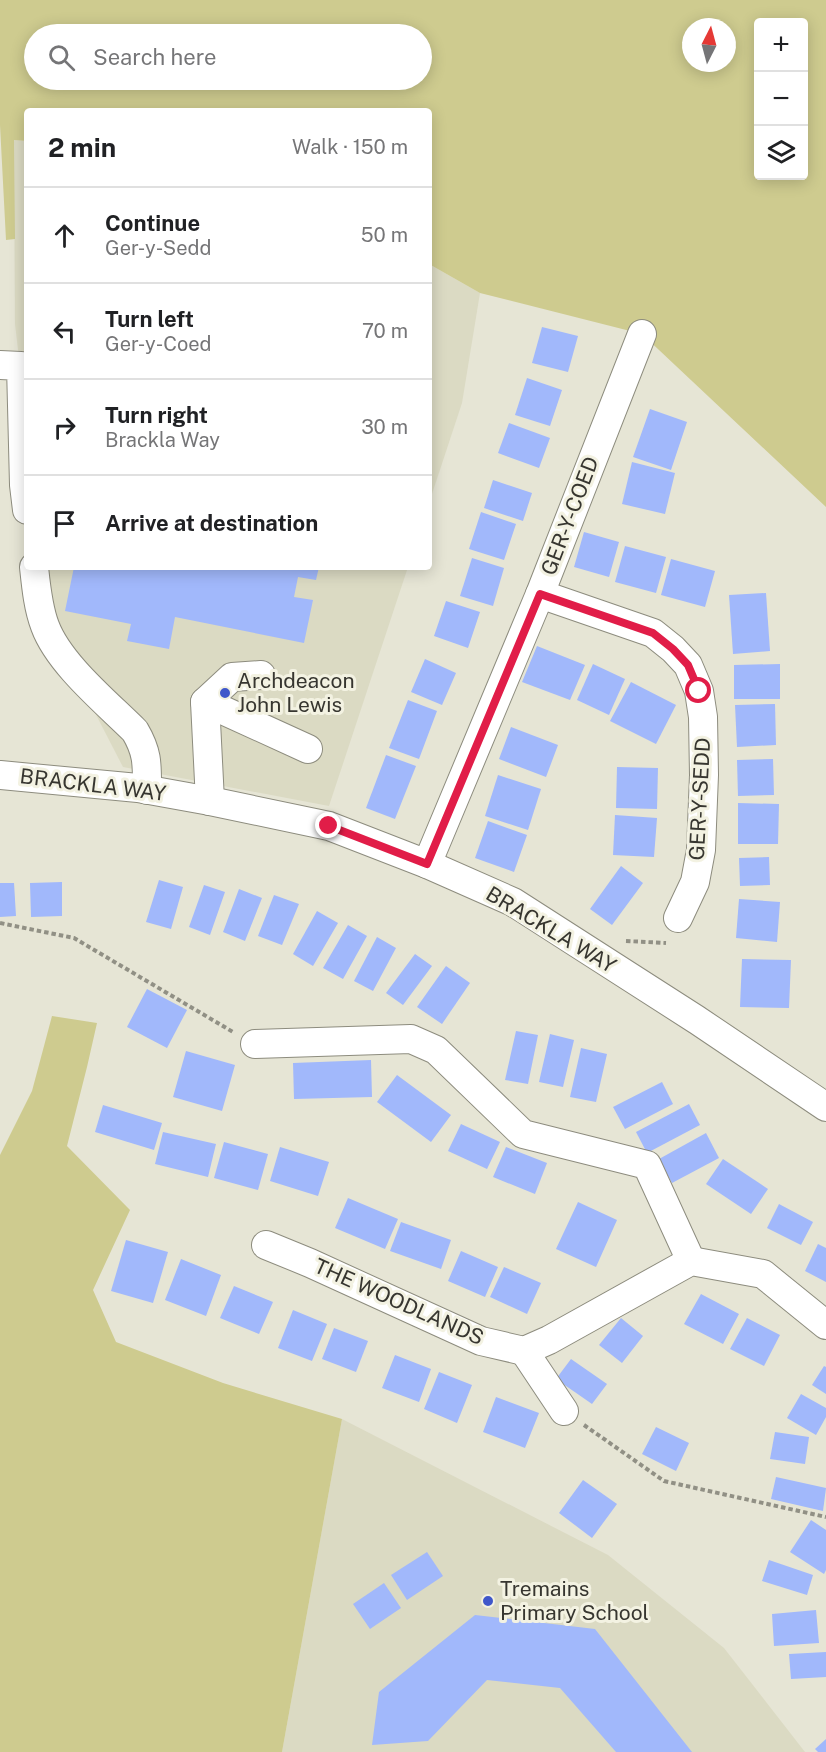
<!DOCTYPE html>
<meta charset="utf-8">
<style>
:root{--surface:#fff;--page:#f2f2f2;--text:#202124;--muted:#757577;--line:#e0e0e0}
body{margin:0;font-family:"Public Sans",sans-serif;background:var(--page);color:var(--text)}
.controls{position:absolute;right:18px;top:18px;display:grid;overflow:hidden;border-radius:6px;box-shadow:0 3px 15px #0003}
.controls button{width:54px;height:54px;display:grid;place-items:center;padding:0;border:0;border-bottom:2px solid var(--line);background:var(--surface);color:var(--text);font:30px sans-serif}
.compass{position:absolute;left:682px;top:18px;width:54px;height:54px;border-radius:50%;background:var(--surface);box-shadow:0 3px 15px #0003;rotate:6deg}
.stop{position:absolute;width:18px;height:18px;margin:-14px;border:4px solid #e11d48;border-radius:50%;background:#fff}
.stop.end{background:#e11d48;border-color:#fff;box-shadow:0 2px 6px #0008}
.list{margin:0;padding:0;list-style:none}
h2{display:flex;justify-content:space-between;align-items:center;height:78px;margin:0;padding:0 24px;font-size:26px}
h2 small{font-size:20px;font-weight:400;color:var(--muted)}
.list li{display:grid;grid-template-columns:39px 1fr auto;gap:18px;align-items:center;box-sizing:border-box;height:96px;padding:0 24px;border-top:2px solid var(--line)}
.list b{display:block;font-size:22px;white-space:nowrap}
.list p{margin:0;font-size:20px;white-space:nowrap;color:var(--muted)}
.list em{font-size:20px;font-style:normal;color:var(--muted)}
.icon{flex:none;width:33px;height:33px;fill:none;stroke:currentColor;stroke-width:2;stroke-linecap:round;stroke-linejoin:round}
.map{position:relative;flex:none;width:826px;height:1752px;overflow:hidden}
.search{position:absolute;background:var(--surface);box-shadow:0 3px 15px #0003;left:24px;top:24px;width:408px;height:66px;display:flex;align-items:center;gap:15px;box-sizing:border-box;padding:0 21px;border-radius:33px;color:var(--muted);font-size:22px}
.panel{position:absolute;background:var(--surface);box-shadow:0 3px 15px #0003;left:24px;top:108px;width:408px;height:462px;border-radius:6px}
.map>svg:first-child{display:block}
</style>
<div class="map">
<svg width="826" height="1752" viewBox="0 0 826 1752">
<rect width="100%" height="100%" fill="#e6e5d5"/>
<!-- built -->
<g fill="#dbdac3">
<polygon points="14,140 27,141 27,427 15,324"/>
<polygon points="429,264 480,293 462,403 429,503"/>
<polygon points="41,567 408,567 329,806 123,767 46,618"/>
<polygon points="342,1419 608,1555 724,1648 805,1752 282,1752"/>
</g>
<!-- green -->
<g fill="#cecb8f" fill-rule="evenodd">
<path d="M0,0H826V507L642,334L480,293L429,264V111H27V141L14,140L15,239L6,240L0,125ZM758,22H804V176H758ZM691,27H727V63H691ZM34,34H422V80H34Z"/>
<polygon points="52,1016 97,1023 87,1067 67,1146 130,1210 93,1290 116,1342 223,1383 342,1419 282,1752 0,1752 0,1155 32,1091"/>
</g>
<!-- building -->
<g fill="#a1b8fb">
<polygon points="542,327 578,336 568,372 532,363"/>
<polygon points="527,378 562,390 550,426 515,415"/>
<polygon points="650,409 687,422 671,470 633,457"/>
<polygon points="509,423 550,438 539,468 498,453"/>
<polygon points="632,462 675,473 665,514 622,504"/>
<polygon points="493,480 532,493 523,521 484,508"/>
<polygon points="481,512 516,524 504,560 469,549"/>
<polygon points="584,532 619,542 609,577 574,567"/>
<polygon points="625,546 666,557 656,593 615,582"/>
<polygon points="472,558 504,568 493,606 460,596"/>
<polygon points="671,559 715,571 705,607 661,595"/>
<polygon points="74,567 319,567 316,580 298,577 294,597 313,600 304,643 175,617 169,649 127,641 131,624 65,611"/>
<polygon points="766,593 770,651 733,654 729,595"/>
<polygon points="446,601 480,612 468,648 434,636"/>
<polygon points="537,646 585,665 570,700 522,682"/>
<polygon points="425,659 456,673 442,705 411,692"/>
<polygon points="593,664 625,679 609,715 577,700"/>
<polygon points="780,664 780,699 734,699 734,665"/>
<polygon points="631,682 676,705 656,744 610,721"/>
<polygon points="408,700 437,711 419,759 389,748"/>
<polygon points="775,704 776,745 737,747 735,705"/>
<polygon points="511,727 558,745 546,777 499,759"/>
<polygon points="386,755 416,766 395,819 366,808"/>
<polygon points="773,759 774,795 738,796 737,760"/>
<polygon points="617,767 658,768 657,809 616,808"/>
<polygon points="498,775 541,789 528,830 485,816"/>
<polygon points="738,803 779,804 778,844 738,844"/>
<polygon points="615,815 657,818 654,857 613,855"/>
<polygon points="488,821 527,835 514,872 475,858"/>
<polygon points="769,857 770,885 740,886 739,858"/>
<polygon points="621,866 643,883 612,925 590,909"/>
<polygon points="159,880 183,887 171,929 146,922"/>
<polygon points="62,882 62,916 31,917 30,883"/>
<polygon points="0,883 14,883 16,916 0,917"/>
<polygon points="204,885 225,892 210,935 189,927"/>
<polygon points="239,889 262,898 245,941 223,932"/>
<polygon points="274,895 299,904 282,945 258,936"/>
<polygon points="739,899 780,902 777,942 736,938"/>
<polygon points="317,911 338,923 313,966 293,954"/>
<polygon points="348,925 367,936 343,979 323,968"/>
<polygon points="377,937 396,948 373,991 354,981"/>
<polygon points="415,954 432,966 403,1005 386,993"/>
<polygon points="742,959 791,960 789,1008 740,1007"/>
<polygon points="446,966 470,983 442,1024 417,1007"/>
<polygon points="147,989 187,1010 167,1048 127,1027"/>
<polygon points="516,1031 538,1035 528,1084 505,1080"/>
<polygon points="550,1034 574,1040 563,1087 539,1082"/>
<polygon points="581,1048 607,1054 596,1102 570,1097"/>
<polygon points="186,1051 235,1065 222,1111 173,1097"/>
<polygon points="371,1060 372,1097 294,1099 293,1063"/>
<polygon points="397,1075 451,1115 431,1142 377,1102"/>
<polygon points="662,1082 673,1104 625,1129 613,1107"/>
<polygon points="689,1104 700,1125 647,1153 636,1132"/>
<polygon points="103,1105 162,1123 154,1150 95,1132"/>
<polygon points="461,1124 500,1142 487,1169 448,1151"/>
<polygon points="163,1132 216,1144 208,1177 155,1164"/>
<polygon points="706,1133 719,1158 672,1183 659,1159"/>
<polygon points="224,1142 268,1154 258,1190 214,1178"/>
<polygon points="280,1147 329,1162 318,1196 270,1181"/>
<polygon points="506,1147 547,1163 535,1194 493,1177"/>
<polygon points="723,1159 768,1189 751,1214 706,1184"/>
<polygon points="348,1198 398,1219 385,1249 335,1228"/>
<polygon points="578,1202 617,1220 596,1267 556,1249"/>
<polygon points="779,1204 813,1222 801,1245 767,1228"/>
<polygon points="401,1222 451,1240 441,1269 390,1251"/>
<polygon points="126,1240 168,1252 153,1303 111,1291"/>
<polygon points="818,1244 826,1248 826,1282 805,1271"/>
<polygon points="461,1251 498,1267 485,1297 448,1281"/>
<polygon points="181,1259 221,1275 206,1316 165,1300"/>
<polygon points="504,1267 541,1283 527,1314 490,1297"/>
<polygon points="234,1286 273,1302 259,1334 220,1318"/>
<polygon points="701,1294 739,1314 723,1344 684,1324"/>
<polygon points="293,1310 327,1324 312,1361 278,1348"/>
<polygon points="621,1318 643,1336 622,1363 599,1345"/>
<polygon points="747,1318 780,1335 764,1366 730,1349"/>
<polygon points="334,1328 368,1341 356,1372 322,1359"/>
<polygon points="395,1355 431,1369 419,1402 382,1388"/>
<polygon points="571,1359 607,1384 592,1404 556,1379"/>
<polygon points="824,1366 826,1367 826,1394 812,1385"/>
<polygon points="439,1372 472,1385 457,1423 424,1409"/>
<polygon points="801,1394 826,1408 826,1417 816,1435 787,1418"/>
<polygon points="496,1397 539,1413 525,1448 483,1432"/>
<polygon points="656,1427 689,1443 676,1471 642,1454"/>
<polygon points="775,1432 809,1437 805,1464 770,1459"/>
<polygon points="776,1477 826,1488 823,1511 771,1499"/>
<polygon points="583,1480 617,1504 592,1538 559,1513"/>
<polygon points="811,1520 826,1530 826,1570 824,1574 790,1552"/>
<polygon points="427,1552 443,1576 407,1600 391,1575"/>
<polygon points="769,1560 813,1575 807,1595 762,1581"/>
<polygon points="384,1583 401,1608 370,1629 353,1604"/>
<polygon points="816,1610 819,1643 774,1646 772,1614"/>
<polygon points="475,1615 595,1629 692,1752 616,1752 560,1688 487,1680 428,1741 372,1745 379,1692"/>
<polygon points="826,1652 826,1677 791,1679 789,1654"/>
<polygon points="826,1739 826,1752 818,1752 815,1749"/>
</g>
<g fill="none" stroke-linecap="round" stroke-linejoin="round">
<!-- minor casing -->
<g stroke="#8d8c7e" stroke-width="30">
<g id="minor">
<polyline points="0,365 21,366 24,485 27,510"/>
<path d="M34,567C36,586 38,608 45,626C59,664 107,703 135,731C148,753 147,765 147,790"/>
<polyline points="540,594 653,633 673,649 688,665 699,691 703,717 704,775 701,850 695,882 678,918"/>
<polyline points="205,702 308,749"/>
<polyline points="0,775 138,788 210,801 329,826 427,864 513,902 697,1020 826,1107"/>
<polyline points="210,801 205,702 232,677 261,675"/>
<polyline points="427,864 540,594 642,334"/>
<polyline points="255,1044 411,1039 436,1050 523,1134 647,1165 691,1261"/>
<polyline points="266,1245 310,1263 481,1341 524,1351 549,1340 691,1261 763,1274 826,1325"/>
<polyline points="524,1351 564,1411"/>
</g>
</g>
<!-- path -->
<g stroke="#919085" stroke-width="4" stroke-dasharray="4.5 3" stroke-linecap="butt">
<polyline points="0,923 74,938 233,1032"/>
<polyline points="626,941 666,943"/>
<polyline points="584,1425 664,1481 826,1517"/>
</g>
<!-- minor -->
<use href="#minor" stroke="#fff" stroke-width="28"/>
</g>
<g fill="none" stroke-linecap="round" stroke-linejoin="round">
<!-- route -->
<polyline stroke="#e11d48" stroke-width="8" points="329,826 427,864 540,594 653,633 673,649 688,665 699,691"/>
</g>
<!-- markers -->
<g fill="#3f57ca" stroke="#f3f2e2" stroke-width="2">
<circle cx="225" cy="693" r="6"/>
<circle cx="488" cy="1601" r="6"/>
</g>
<g text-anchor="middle" stroke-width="6" stroke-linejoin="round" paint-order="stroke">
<!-- street labels -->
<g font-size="21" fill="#373630" stroke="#f3f2e2">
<text transform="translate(570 516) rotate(-69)" y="7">GER-Y-COED</text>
<text transform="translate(93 785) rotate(7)" y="7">BRACKLA WAY</text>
<text transform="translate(700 799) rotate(-87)" y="7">GER-Y-SEDD</text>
<text transform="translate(551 930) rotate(31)" y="7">BRACKLA WAY</text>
<text transform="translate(399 1302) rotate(24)" y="7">THE WOODLANDS</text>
</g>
<!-- poi labels -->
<g font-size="21" fill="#373630" stroke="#f3f2e2" text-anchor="start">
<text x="237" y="688">Archdeacon<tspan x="237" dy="24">John Lewis</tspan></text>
<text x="500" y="1596">Tremains<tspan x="500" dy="24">Primary School</tspan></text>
</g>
</g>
</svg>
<div class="controls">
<button>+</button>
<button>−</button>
<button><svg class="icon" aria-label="layers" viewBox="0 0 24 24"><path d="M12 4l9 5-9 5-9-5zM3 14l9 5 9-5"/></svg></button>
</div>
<svg class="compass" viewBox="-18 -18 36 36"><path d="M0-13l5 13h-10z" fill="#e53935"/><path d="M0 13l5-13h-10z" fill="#757577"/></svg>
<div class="stop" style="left:699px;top:691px"></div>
<div class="stop end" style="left:329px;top:826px"></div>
<div class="search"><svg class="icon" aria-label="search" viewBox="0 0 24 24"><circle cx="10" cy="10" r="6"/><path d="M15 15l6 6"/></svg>Search here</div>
<section class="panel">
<h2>2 min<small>Walk · 150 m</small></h2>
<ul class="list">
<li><svg class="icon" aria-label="ahead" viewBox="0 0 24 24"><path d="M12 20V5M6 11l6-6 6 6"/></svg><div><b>Continue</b><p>Ger-y-Sedd</p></div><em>50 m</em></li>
<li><svg class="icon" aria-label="left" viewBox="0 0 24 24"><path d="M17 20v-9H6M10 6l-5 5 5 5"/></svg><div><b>Turn left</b><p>Ger-y-Coed</p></div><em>70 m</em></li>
<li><svg class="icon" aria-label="right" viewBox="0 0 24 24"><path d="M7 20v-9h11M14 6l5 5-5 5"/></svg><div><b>Turn right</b><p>Brackla Way</p></div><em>30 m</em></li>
<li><svg class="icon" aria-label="arrive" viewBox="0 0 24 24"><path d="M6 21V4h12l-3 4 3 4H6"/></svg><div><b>Arrive at destination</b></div></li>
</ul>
</section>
</div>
